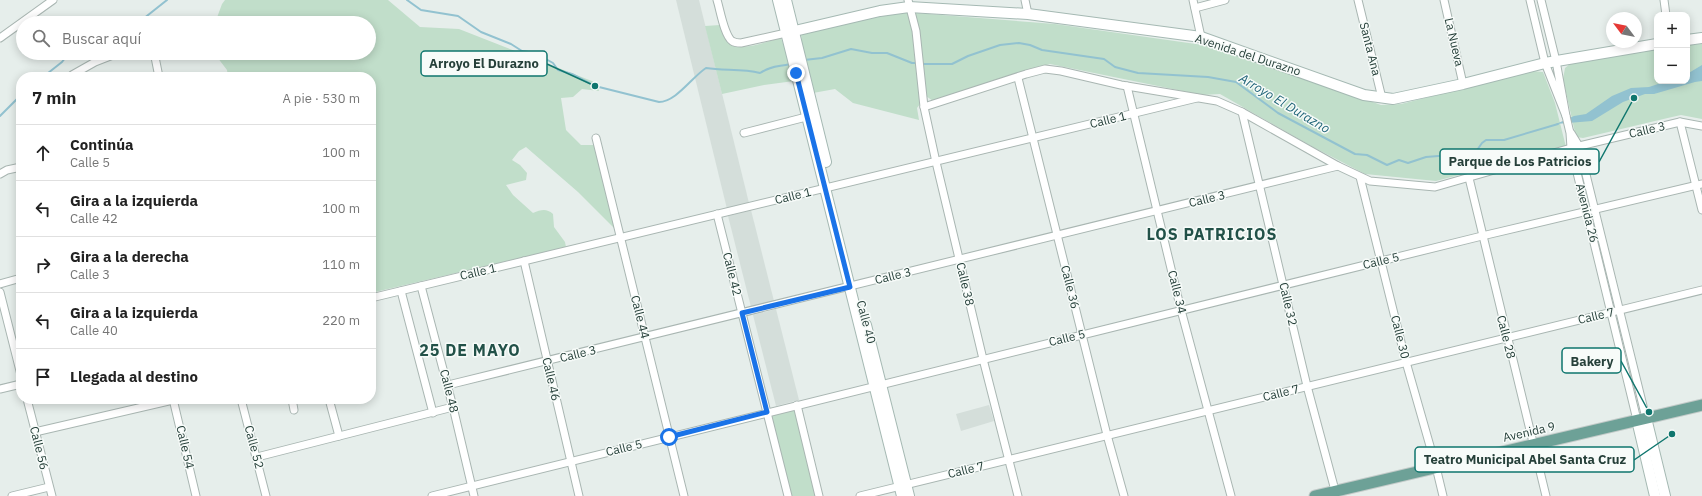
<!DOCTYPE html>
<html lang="es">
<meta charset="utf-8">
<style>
:root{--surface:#fff;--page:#f6f6f6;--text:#222;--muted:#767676;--line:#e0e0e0}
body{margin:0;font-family:"IBM Plex Sans",sans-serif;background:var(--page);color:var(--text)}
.controls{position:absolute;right:12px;top:12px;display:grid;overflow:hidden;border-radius:8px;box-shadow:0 2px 10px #0003}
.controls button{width:36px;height:36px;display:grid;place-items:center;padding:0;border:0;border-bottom:1px solid var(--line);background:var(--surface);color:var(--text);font:20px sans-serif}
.compass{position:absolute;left:1606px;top:12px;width:36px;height:36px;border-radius:50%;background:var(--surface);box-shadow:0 2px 10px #0003;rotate:302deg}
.stop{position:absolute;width:12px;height:12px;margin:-9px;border:3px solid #1a73e8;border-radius:50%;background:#fff}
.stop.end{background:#1a73e8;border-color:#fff;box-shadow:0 1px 4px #0008}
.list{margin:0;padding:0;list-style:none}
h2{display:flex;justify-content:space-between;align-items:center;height:52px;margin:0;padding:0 16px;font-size:17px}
h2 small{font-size:13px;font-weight:400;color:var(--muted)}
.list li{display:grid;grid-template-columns:26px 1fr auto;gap:12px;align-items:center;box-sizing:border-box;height:56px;padding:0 16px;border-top:1px solid var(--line)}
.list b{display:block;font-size:15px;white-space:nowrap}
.list p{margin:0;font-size:13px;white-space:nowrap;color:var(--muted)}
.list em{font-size:13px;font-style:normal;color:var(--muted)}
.icon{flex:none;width:22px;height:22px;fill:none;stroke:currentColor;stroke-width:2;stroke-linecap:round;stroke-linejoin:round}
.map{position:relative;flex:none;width:1702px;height:496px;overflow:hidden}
.search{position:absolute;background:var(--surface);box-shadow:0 2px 10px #0003;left:16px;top:16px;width:360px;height:44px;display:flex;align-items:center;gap:10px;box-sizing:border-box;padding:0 14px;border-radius:22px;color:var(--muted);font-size:15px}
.panel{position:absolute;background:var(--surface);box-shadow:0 2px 10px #0003;left:16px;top:72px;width:360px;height:332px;border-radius:16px}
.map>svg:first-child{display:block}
</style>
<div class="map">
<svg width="1702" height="496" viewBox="0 0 1702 496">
<rect width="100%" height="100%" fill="#e6eeeb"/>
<!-- built -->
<g fill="#d4deda">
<polygon points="676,0 699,0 749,203 727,209"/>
<polygon points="751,210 774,301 751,307 728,216"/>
<polygon points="776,309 799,400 776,406 753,315"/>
<polygon points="989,405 994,421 961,431 956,414"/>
</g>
<!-- green -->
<g fill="#c1deca">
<path d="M225,0H388L420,27L459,29L597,83L599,91L582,89L573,97L561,98L566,130L581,145H595L615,229L578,192L526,147L519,151L512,160L520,165L527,173L526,180L506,185L513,195L533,213C541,210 546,208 553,214L554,227L565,242L566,247L371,293V77H228L227,70L214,53H369V23H215L222,4Z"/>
<polygon points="903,12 1055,24 1217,47 1381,105 1401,104 1532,71 1543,72 1555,103 1566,147 1436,181 1365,174 1313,147 1220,94 1202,95 1050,64 933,101 926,96 917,108 919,120 853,103 835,89 813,93 803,56 801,33"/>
<path d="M720,25C730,59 755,44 781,38L789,60L794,81L764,85L722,94L705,26Z"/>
<polygon points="1702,44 1702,119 1681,115 1672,117 1583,138 1576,137 1563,79 1565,68 1570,64 1657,49 1657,81 1687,81 1687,45"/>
<polygon points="795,410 817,496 792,496 771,416"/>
</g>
<!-- water -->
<polygon fill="#92c2d0" points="1702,65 1702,81 1695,82 1654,94 1645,94 1623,102 1592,121 1556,124 1574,116 1586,114 1612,96 1631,88 1649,87 1667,81 1687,81 1687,74"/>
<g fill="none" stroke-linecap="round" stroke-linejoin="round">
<!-- stream -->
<g stroke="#92c2d0" stroke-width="2">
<path d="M407,0L421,10L458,16L481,32L511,44L522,51L535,53L553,63L558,70L572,74L595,86L659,102C676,102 692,77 706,68C724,71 742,68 760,73C771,66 777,67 790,64"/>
<polyline points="138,23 167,0"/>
<polyline points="804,60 822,58 851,49 872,53 887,53 912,63 917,63"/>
<polyline points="922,64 952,64 968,56 1000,45 1019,43 1030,45 1042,50 1104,59 1115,67 1138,73 1208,77 1236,82 1278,113 1355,154 1367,155 1387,165 1399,160 1408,163 1426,157 1475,153 1482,143 1486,140 1504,140 1558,124"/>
<polyline points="43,77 62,62 69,53"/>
<polyline points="0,116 21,95"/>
</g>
<!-- minor casing -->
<g stroke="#a9b6b2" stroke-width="9">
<g id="minor">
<path d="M717,0C720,9 724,35 732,41C735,43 738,43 741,43L786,33"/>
<polyline points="908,0 916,31 924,107 936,162 983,359 1018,496"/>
<polyline points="1025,0 1028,14"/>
<polyline points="1193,0 1201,37"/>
<polyline points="1358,0 1382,98"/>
<polyline points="1444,0 1463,84"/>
<polyline points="1530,0 1545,63 1566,116 1556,61 1541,0"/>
<polyline points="1664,0 1666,15"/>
<polyline points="1195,8 1225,0"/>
<polyline points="0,38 53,0"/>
<polyline points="152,53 155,57 159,77"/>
<polyline points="72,75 95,62 118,53"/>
<polyline points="1018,78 1107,435 1124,496"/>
<polyline points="1127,86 1181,310 1231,496"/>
<polyline points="924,107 1026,74 1045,69 1061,71 1121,85 1217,101 1242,112 1338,166 1370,181 1435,187 1571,148 1680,122 1702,126"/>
<polyline points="1242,112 1307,386 1336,494"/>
<polyline points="1566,116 1570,133 1571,148 1637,420"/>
<polyline points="1680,122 1702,210"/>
<polyline points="744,133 810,116"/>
<polyline points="1571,133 1579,146 1646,418"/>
<polyline points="596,138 684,496"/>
<polyline points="0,174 7,170 21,167"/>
<polyline points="1360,177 1406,362 1436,467 1443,496"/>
<polyline points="1469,178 1546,496"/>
<polyline points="717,214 788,496"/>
<polyline points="524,261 579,496"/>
<polyline points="0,284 21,278"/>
<polyline points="421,286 453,407 474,496"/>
<polyline points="401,291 433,413"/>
<polyline points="0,292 21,375"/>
<polyline points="371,298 1197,98"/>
<polyline points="448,385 1338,166"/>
<polyline points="0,389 21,384"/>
<polyline points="27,399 52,496"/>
<polyline points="173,399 196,496"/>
<polyline points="241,399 266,496"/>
<polyline points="292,399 294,410"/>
<polyline points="329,399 339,436"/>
<polyline points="797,405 819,496"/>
<polyline points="35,432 173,400"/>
<polyline points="257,457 453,407"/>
<polyline points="12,496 49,487"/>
<polyline points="432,496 1482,236 1702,184"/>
<polyline points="860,496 1702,290"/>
</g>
</g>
<!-- secondary casing -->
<g stroke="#a5b9b3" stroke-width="12">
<g id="secondary">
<polyline points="778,0 902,496"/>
<polyline points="786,0 826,162"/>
<polyline points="786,33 880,11 909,7 1028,14 1201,37 1364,95 1393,99 1463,84 1545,63 1657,44"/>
<polyline points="1687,40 1702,38"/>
<polyline points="866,325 909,496"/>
<polyline points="1646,418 1665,496"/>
<polyline points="1637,420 1655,496"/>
</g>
</g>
<!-- primary casing -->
<g stroke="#c2cac8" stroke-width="13">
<polyline id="primary" points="1315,496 1702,405"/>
</g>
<!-- minor -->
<use href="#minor" stroke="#fff" stroke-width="7"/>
<!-- secondary -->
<use href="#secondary" stroke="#fff" stroke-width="10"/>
<!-- primary -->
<use href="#primary" stroke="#6da197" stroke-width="11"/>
</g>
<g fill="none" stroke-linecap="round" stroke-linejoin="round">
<!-- route -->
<polyline stroke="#1a73e8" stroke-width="5" points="669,437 767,412 742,313 850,287 796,73"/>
</g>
<g text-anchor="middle" stroke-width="3" stroke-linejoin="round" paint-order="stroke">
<!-- street labels -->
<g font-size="12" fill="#26403a" stroke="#f7fbf9">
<text transform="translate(1454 42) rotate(77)" y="4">La Nueva</text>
<text transform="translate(1370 49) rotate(76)" y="4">Santa Ana</text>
<text transform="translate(1248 55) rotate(18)" y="4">Avenida del Durazno</text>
<text transform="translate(1108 120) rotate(-14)" y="4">Calle 1</text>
<text transform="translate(1647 130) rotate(-13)" y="4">Calle 3</text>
<text transform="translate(793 196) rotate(-14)" y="4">Calle 1</text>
<text transform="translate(1207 199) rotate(-14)" y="4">Calle 3</text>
<text transform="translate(1587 213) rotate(76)" y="4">Avenida 26</text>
<text transform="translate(1381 261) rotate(-14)" y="4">Calle 5</text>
<text transform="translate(478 272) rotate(-13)" y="4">Calle 1</text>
<text transform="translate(732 274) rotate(76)" y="4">Calle 42</text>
<text transform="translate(893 276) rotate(-14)" y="4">Calle 3</text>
<text transform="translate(965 284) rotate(77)" y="4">Calle 38</text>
<text transform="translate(1070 287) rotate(76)" y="4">Calle 36</text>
<text transform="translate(1177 292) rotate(76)" y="4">Calle 34</text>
<text transform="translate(1288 304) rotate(77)" y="4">Calle 32</text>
<text transform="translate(1596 316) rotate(-13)" y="4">Calle 7</text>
<text transform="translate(640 317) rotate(76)" y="4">Calle 44</text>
<text transform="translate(866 322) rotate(75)" y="4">Calle 40</text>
<text transform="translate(1400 337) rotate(76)" y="4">Calle 30</text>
<text transform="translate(1506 337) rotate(76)" y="4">Calle 28</text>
<text transform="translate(1067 338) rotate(-14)" y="4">Calle 5</text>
<text transform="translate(578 354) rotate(-14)" y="4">Calle 3</text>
<text transform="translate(551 379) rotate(77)" y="4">Calle 46</text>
<text transform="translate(449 391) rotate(76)" y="4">Calle 48</text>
<text transform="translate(1281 393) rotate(-14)" y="4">Calle 7</text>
<text transform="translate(1529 432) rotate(-13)" y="4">Avenida 9</text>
<text transform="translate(185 447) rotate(77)" y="4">Calle 54</text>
<text transform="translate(254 447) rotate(75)" y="4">Calle 52</text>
<text transform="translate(39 448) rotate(76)" y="4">Calle 56</text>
<text transform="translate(624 448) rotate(-14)" y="4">Calle 5</text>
<text transform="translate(966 470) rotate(-14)" y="4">Calle 7</text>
</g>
<!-- water labels -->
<g font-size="13" font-style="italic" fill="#226679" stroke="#f7fbf9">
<text transform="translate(1285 103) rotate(31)" y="5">Arroyo El Durazno</text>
</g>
<!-- district labels -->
<g font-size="16" font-weight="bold" letter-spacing="1" fill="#225148" stroke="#f7fbf9">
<text x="1212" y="240">LOS PATRICIOS</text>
<text x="470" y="356">25 DE MAYO</text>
</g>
</g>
<!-- callouts -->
<path fill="none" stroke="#0f766e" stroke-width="1.5" d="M595 86L547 64M1634 98L1599 162M1649 412L1621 361M1672 434L1634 460"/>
<g fill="#0f766e" stroke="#f7fbf9" stroke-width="1.5">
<circle cx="595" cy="86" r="4"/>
<circle cx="1634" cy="98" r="4"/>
<circle cx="1649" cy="412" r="4"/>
<circle cx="1672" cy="434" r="4"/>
</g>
<g fill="#f7fbf9" stroke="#0f766e" stroke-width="1.5">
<rect x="421" y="51" width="126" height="25" rx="4"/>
<rect x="1440" y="149" width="159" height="25" rx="4"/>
<rect x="1562" y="348" width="59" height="25" rx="4"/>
<rect x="1415" y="447" width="219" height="25" rx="4"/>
</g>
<g font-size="13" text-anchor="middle" font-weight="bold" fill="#26403a">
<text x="484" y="68">Arroyo El Durazno</text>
<text x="1520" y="166">Parque de Los Patricios</text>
<text x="1592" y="366">Bakery</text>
<text x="1525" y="464">Teatro Municipal Abel Santa Cruz</text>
</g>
</svg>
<div class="controls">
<button>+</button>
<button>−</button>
</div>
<svg class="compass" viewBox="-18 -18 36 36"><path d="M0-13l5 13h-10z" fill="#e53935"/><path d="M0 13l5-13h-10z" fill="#767676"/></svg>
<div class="stop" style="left:669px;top:437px"></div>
<div class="stop end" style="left:796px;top:73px"></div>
<div class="search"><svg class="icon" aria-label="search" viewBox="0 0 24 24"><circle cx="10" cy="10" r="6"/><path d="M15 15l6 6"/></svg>Buscar aquí</div>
<section class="panel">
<h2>7 min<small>A pie · 530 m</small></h2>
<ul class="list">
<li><svg class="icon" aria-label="ahead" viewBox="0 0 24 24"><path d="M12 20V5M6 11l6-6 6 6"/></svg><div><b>Continúa</b><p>Calle 5</p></div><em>100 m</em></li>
<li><svg class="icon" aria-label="left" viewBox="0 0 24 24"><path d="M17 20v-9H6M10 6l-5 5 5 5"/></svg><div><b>Gira a la izquierda</b><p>Calle 42</p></div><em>100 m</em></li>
<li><svg class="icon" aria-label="right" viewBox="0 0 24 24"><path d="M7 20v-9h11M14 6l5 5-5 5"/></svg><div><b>Gira a la derecha</b><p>Calle 3</p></div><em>110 m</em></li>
<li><svg class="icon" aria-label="left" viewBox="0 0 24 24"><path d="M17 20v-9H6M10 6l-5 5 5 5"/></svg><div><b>Gira a la izquierda</b><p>Calle 40</p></div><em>220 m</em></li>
<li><svg class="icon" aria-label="arrive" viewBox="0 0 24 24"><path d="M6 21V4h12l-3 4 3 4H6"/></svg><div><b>Llegada al destino</b></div></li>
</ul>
</section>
</div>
